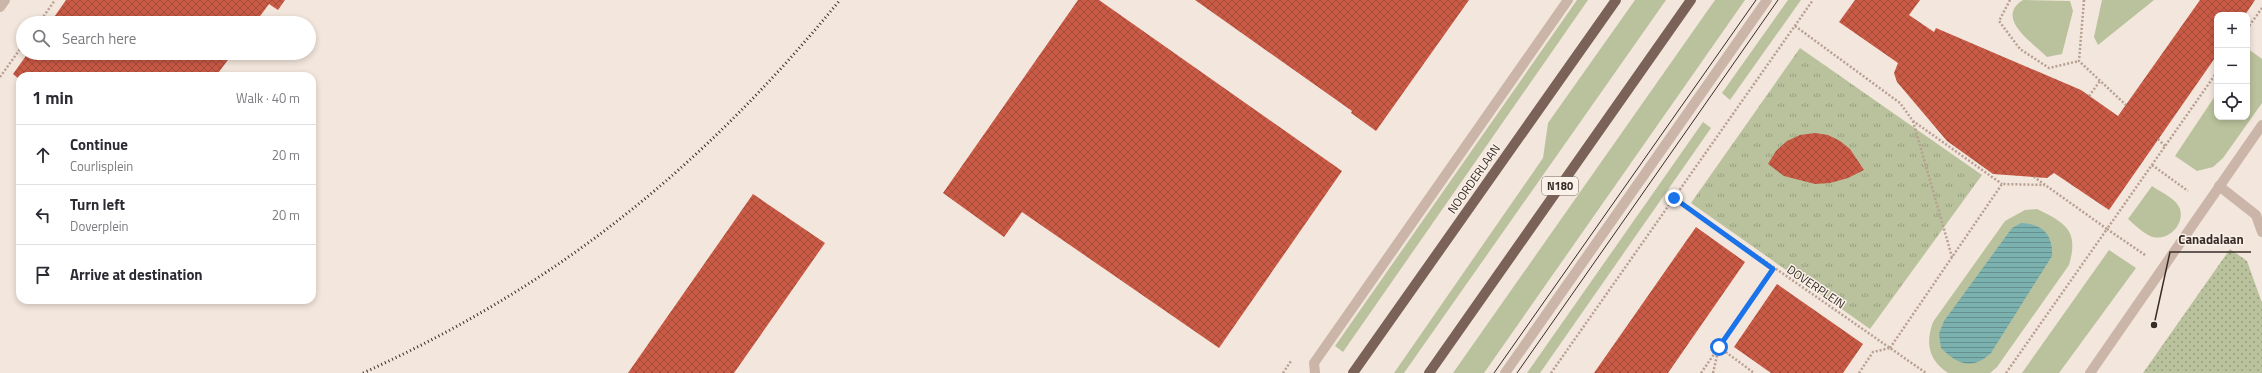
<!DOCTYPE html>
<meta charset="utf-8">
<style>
:root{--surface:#fff;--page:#f2f2f3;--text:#2b2b33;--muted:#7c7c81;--line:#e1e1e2}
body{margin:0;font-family:"Titillium Web",sans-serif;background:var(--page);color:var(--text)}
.controls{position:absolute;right:12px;top:12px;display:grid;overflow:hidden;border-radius:8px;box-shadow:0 2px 6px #0003}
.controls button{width:36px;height:36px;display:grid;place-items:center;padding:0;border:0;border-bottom:1px solid var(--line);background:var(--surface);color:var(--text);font:20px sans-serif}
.stop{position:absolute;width:12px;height:12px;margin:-9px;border:3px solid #1a73e8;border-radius:50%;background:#fff}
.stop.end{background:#1a73e8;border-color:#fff;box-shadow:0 1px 4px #0008}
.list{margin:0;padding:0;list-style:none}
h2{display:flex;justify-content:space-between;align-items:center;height:52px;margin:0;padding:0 16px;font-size:17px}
h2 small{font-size:13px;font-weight:400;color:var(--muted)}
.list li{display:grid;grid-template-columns:26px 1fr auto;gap:12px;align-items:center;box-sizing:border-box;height:60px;padding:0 16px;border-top:1px solid var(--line)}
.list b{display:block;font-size:15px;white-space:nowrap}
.list p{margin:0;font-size:13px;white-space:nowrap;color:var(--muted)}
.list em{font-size:13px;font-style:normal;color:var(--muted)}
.icon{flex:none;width:22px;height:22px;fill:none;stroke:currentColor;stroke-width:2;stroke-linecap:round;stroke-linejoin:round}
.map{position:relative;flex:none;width:2262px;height:373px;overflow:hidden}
.search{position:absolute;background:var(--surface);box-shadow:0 2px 6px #0003;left:16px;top:16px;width:300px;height:44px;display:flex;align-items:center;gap:10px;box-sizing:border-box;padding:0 14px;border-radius:22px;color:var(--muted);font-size:15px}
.panel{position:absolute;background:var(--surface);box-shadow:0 2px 6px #0003;left:16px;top:72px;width:300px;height:232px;border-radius:12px}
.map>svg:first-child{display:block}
</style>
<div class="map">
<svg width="2262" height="373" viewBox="0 0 2262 373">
<defs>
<pattern id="park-tufts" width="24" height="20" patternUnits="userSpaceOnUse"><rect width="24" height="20" fill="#b9c29c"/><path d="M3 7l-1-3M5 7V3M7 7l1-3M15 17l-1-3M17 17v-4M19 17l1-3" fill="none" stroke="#979e7f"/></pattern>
<pattern id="garden-dots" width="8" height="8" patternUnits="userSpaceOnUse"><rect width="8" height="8" fill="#b9c29c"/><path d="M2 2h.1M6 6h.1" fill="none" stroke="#979e7f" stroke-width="1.8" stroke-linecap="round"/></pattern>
<pattern id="water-rules" width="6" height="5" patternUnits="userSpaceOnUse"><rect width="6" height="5" fill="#7bb1af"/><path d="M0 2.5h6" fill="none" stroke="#66908e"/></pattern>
<pattern id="building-cross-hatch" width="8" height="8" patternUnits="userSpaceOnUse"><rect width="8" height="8" fill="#c95a45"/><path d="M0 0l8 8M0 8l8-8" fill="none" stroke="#a44b3a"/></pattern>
</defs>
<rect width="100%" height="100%" fill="#f3e6dc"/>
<!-- grass -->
<g fill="#b9c29c">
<polygon points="1577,0 1588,0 1343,352 1335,346"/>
<polygon points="1635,0 1666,0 1404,373 1394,373 1543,158 1548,123"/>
<polygon points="1715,0 1745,0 1484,373 1453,373"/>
<polygon points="1788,0 1801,0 1730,100 1722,93"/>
<path d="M2023,0L2070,1L2073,11L2062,54L2047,57C2033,43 1994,18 2023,0Z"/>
<polygon points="2102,0 2154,0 2098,45 2094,37"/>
<polygon points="2247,48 2262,59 2262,103 2223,158 2213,167 2197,171 2175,156 2217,93 2217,117 2247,117"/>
<polygon points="1703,122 1711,128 1540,373 1527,373"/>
<path d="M2152,186C2160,192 2176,198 2180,209C2185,226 2166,243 2150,236C2142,232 2135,225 2128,219Z"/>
<path d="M2037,209C2066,223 2079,231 2069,265L1997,367L1990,373H1948C1929,360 1925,344 1933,322L2005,221L2025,210Z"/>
<polygon points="2109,250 2136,268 2059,373 2022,373"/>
</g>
<!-- park -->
<polygon fill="url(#park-tufts)" points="1800,48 1982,175 1870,329 1691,203"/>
<!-- garden -->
<polygon fill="url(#garden-dots)" points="2230,249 2247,261 2262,303 2262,373 2143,373"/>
<!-- water -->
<path fill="url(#water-rules)" d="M2021,223C2043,224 2053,235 2052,256L1991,353C1972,371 1957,364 1941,348L1939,334L1944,321L2012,228Z"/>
<!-- building -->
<g fill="url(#building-cross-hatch)">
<polygon points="66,0 285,0 278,10 269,4 255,23 50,23"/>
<polygon points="1078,0 1099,0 1342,171 1219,348 1022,212 1004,237 943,193"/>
<polygon points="1195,0 1469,0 1376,131 1351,113 1352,111"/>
<polygon points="1855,0 1920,0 1909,15 1934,32 1936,28 2081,90 2118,116 2200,0 2255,0 2245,15 2217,15 2217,55 2109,210 2054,173 2047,178 1993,174 1947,141 1897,82 1894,73 1898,63 1839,22"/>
<polygon points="28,53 233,53 216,76 20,76 20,80 13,74"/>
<polygon points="1815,133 1828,135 1840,141 1850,149 1864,170 1848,178 1830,183 1815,184 1784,176 1768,164 1776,151 1787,141 1800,135"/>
<polygon points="753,194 825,243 734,373 628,373"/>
<polygon points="1696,227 1745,262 1668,373 1594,373"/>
<polygon points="1777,284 1863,344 1843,373 1771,373 1734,347"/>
</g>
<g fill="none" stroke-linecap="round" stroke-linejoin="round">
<!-- path -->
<g stroke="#b79f92" stroke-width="2.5" stroke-dasharray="2 2" stroke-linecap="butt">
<polyline points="2010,0 1999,21 2020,49 2049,68 2079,61"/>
<polyline points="2084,0 2079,61 2126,105"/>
<polyline points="39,23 55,0"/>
<polyline points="1795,26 1900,103 1913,121 2002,184"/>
<polyline points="2247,29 2262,8"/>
<polyline points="0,77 23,45"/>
<polyline points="2089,96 2100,81"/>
<polyline points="1913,121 1952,257"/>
<polyline points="2158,139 2165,146"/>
<polyline points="2152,165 2188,191"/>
<polyline points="1674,198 1926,373"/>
<polyline points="2145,255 2107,229 2217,72"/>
<polyline points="1890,348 2002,184 2045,185"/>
<polyline points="1283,373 1291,361"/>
<polyline points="1551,373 1813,0"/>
<polyline points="1701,373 1719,347 1754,373"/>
<polyline points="1713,373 1719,347 1773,269"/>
<polyline points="1859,373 1873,352 1890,348"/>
<polyline points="2006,373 2107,229 2034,177"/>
</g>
<!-- service -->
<g stroke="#cbb5a8" stroke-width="10">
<polyline points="1315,373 1314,363 1568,0"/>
<polyline points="1505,373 1767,0"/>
</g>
<!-- minor -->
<g stroke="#cbb5a8" stroke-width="10">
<polyline points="2219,186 2256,215 2262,232"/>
<polyline points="2090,373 2262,125"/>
</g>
<!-- tertiary -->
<polyline stroke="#cbb5a8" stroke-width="10" points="0,7 5,0"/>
<!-- primary -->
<g stroke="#7a6259" stroke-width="10">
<polyline points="1353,373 1616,0"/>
<polyline points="1429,373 1691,0"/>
</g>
<!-- tram -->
<g stroke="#382c28" stroke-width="1">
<polyline points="1494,373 1756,0"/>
<polyline points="1517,373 1778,0"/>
</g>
<!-- rail -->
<path stroke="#382c28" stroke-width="3" stroke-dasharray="1 3" stroke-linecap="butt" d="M363,373C560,284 704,166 840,0"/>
</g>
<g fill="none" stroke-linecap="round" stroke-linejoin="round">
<!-- route -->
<polyline stroke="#1a73e8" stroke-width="5" points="1674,198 1773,269 1719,347"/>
</g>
<g text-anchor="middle" stroke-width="3" stroke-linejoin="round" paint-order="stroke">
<!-- shield labels -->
<rect fill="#faf1e9" stroke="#726762" stroke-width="1" x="1542" y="177" width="36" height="18" rx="3"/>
<g font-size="11" font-weight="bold" fill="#382c28">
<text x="1560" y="190">N180</text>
</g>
<!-- street labels -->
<g font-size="12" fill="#382c28" stroke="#faf1e9">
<text transform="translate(1474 179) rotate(-55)" y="4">NOORDERLAAN</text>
<text transform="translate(1816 287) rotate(34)" y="4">DOVERPLEIN</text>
</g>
</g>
<!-- callouts -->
<path fill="none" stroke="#382c28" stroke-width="1.5" d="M2154 325L2170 252H2251"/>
<circle fill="#382c28" stroke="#faf1e9" stroke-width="1.5" cx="2154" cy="325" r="4"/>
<g font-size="13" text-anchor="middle" font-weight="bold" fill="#382c28" stroke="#faf1e9" stroke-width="3" stroke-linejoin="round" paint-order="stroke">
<text x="2211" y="244">Canadalaan</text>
</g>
</svg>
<div class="controls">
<button>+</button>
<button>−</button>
<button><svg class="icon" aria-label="locate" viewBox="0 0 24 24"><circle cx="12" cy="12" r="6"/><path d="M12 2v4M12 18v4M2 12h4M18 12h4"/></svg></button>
</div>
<div class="stop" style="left:1719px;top:347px"></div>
<div class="stop end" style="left:1674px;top:198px"></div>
<div class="search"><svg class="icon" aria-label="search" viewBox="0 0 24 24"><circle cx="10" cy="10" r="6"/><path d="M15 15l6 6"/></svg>Search here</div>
<section class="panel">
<h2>1 min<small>Walk · 40 m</small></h2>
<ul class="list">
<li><svg class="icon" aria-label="ahead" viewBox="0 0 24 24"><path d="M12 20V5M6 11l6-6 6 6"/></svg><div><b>Continue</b><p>Courlisplein</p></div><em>20 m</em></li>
<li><svg class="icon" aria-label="left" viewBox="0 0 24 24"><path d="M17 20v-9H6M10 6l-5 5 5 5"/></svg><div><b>Turn left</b><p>Doverplein</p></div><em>20 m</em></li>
<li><svg class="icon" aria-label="arrive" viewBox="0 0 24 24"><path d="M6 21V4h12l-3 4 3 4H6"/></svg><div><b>Arrive at destination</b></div></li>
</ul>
</section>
</div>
